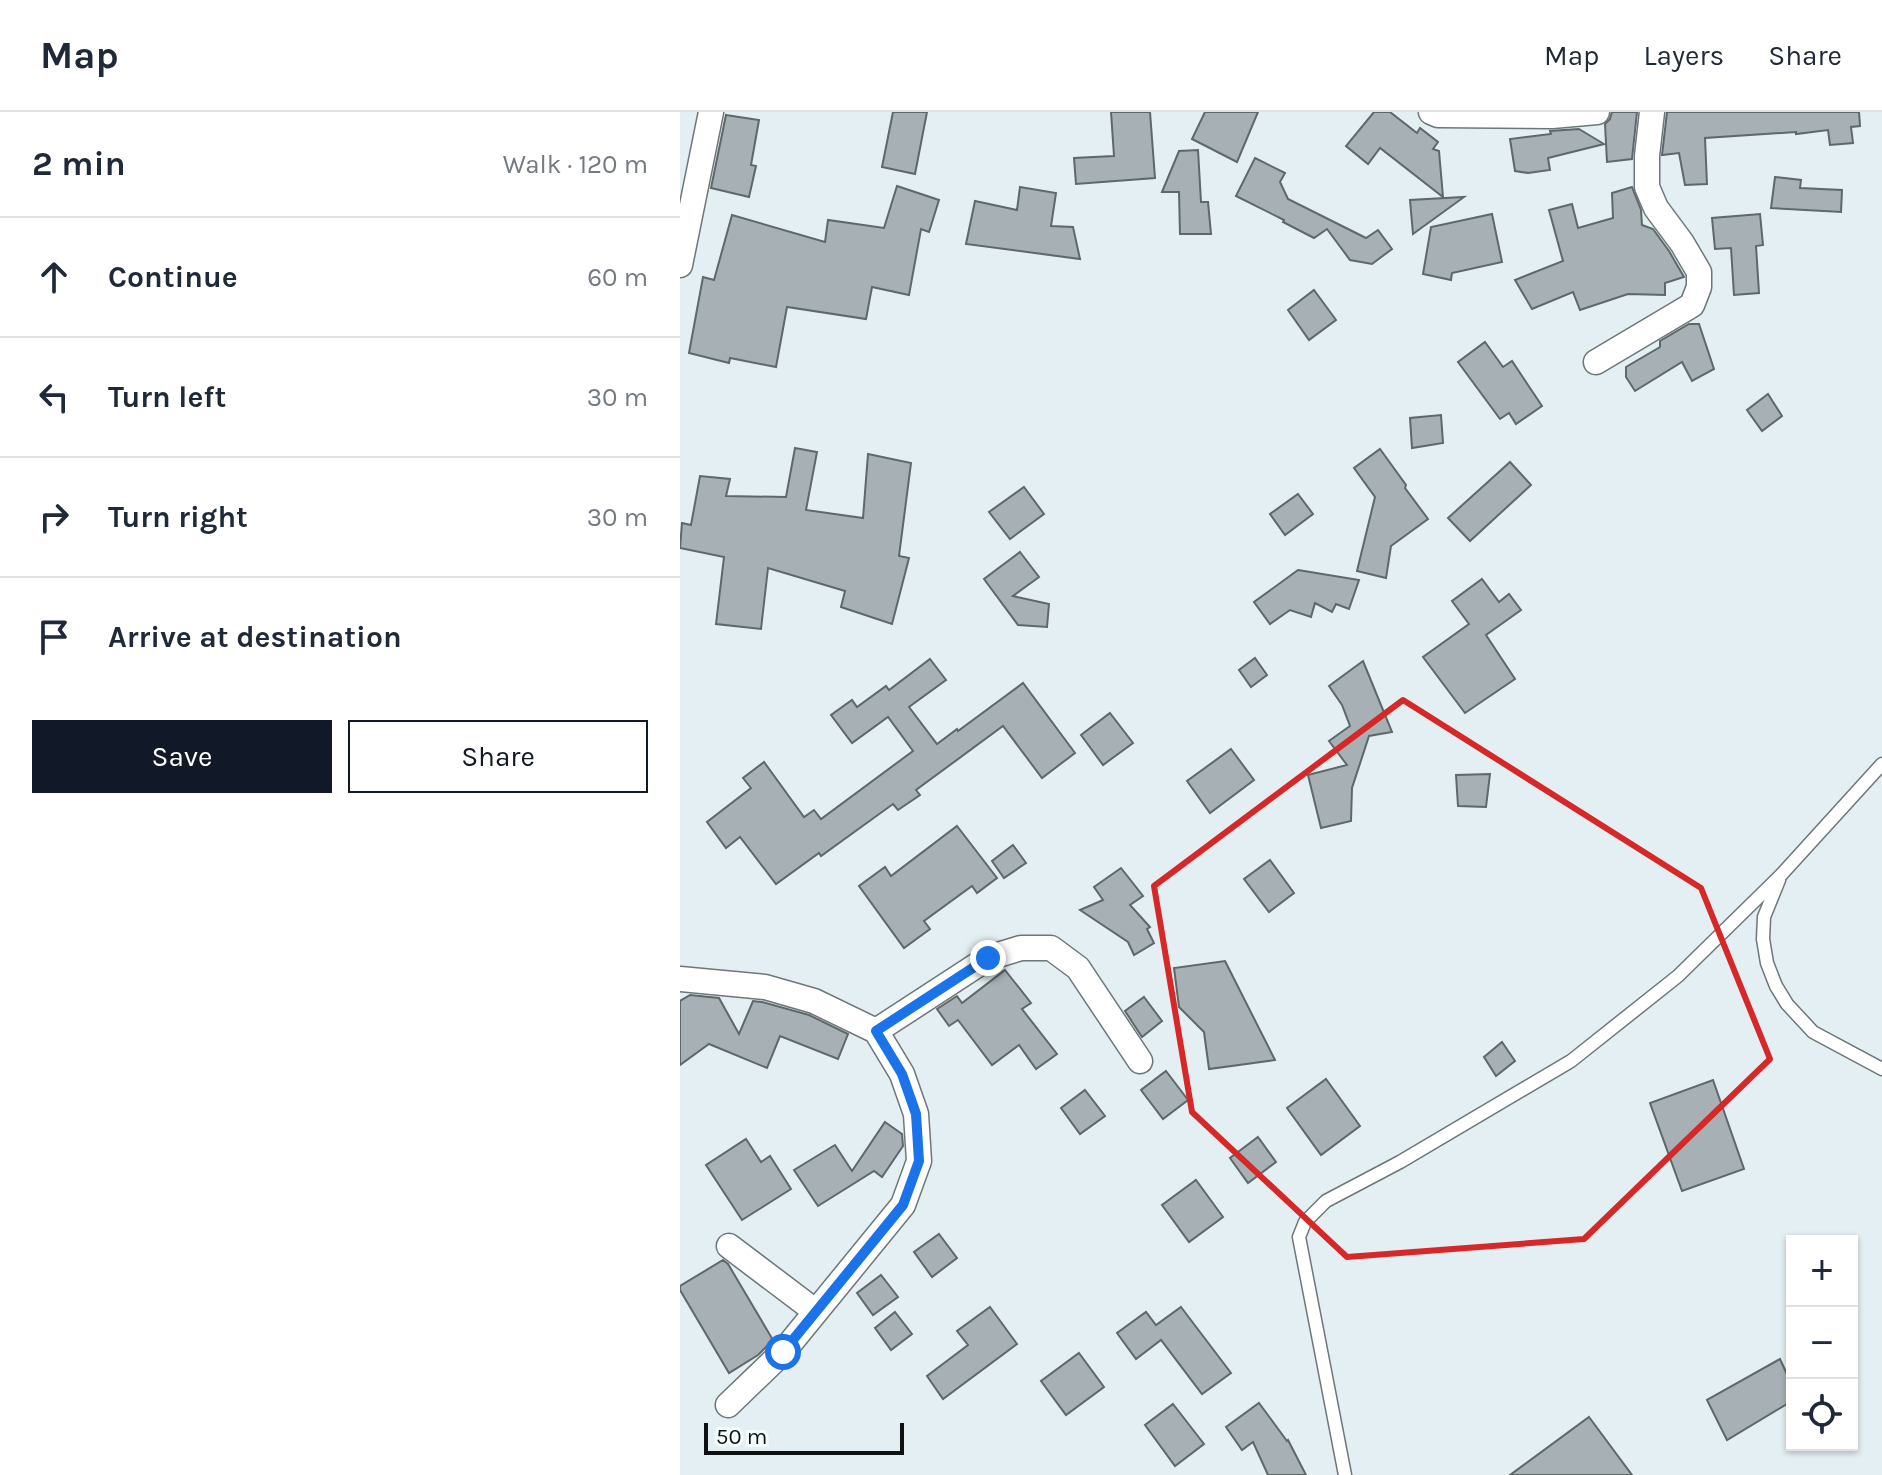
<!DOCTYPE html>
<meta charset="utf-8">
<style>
:root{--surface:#fff;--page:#f2f2f3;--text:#1f2937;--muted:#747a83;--line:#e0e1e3;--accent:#111827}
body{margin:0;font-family:Karla,sans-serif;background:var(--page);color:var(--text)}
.controls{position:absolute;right:24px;bottom:24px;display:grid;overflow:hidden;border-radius:0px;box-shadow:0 2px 6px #0004}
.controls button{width:72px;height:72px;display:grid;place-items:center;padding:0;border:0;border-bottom:2px solid var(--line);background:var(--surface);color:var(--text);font:40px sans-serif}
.scale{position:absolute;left:24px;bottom:20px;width:200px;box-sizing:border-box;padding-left:8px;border:4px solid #0e1213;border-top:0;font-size:22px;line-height:28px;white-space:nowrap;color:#0e1213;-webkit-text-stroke:6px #f5fcfe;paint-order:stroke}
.stop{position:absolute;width:24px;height:24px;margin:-18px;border:6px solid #1a73e8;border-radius:50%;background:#fff}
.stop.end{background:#1a73e8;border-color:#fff;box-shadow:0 2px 8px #0008}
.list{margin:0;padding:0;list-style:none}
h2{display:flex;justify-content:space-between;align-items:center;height:104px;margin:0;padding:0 32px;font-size:34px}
h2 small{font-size:26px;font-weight:400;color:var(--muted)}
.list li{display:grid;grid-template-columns:52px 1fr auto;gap:24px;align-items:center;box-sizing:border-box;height:120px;padding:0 32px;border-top:2px solid var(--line)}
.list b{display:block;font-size:30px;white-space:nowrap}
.list em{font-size:26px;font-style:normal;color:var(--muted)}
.actions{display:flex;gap:16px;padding:24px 32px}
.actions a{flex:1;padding:18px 0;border:2px solid var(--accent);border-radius:0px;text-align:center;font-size:28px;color:var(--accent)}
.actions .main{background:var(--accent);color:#fff}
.icon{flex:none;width:44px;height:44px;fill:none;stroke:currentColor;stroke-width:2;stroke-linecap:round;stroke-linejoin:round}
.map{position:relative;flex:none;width:1202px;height:1363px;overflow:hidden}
header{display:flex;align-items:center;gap:48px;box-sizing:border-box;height:112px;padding:0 40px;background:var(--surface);border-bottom:2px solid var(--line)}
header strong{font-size:38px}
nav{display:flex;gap:44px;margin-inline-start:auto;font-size:28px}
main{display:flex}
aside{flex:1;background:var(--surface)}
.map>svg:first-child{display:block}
</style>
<header>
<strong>Map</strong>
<nav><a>Map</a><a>Layers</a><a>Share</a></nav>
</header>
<main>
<aside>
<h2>2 min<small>Walk · 120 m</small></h2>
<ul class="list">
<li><svg class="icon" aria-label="ahead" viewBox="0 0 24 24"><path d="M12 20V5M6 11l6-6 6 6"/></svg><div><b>Continue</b></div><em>60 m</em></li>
<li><svg class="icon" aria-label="left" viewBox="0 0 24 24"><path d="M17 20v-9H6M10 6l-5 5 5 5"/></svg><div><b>Turn left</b></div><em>30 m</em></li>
<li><svg class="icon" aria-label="right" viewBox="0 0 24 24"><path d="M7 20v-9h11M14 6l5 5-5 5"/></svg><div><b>Turn right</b></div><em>30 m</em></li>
<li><svg class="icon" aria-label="arrive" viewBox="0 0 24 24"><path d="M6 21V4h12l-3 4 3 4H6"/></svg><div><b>Arrive at destination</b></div></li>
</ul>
<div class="actions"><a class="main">Save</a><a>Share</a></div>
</aside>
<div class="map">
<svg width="1202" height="1363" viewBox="0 0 1202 1363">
<rect width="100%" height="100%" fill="#e4eff3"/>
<!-- building -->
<g fill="#a7b1b5" stroke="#5e686b" stroke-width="2">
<polygon points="213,0 247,0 235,62 202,55"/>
<polygon points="431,0 470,0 475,66 396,72 394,46 434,44"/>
<polygon points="525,0 578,0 557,50 512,27"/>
<polygon points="694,0 710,0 737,21 740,16 758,30 753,37 759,39 763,85 700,36 688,52 666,34"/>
<polygon points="932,0 957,0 952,47 927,50 925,12 930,7"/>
<polygon points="987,0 1179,0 1180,14 1171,15 1173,31 1150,33 1148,18 1116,22 1116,20 1025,26 1027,72 1005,73 999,41 982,43"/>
<polygon points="46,3 79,8 71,53 76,54 69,85 31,76"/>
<polygon points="899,17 924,32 868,46 870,58 848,61 835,59 830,27 871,22 870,19"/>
<polygon points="518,38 521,90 528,90 531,122 500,122 499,80 482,80 499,39"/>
<polygon points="575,46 605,61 600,70 608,87 686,126 698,118 712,137 692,152 670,148 647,117 634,126 603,110 604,108 556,84"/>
<polygon points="1095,65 1121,68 1120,76 1162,78 1161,100 1091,96"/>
<polygon points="217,74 259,88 249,120 241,117 229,183 192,175 186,207 107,195 96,255 50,246 49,251 9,241 23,165 34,168 52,103 145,130 148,108 204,116"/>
<polygon points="340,75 376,81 371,114 393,115 400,147 286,132 295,89 337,98"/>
<polygon points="952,75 961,98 962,113 973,117 989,139 1004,165 985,171 985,183 948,182 900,198 893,180 852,197 835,168 883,149 869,98 892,92 898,116 933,106 932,81"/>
<polygon points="784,85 733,122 730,88"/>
<polygon points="812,102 822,150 772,161 771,168 743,162 751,115"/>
<polygon points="1080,102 1083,133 1076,134 1079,181 1054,183 1051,136 1035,137 1032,106"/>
<polygon points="634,178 656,208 629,228 608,198"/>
<polygon points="1009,212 1019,212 1034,257 1012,269 1002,250 955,279 946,265 946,255 980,235 980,229"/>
<polygon points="805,230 823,255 832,249 862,294 836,312 829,301 820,307 778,250"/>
<polygon points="1088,282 1102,304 1082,319 1067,298"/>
<polygon points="761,303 763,331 732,336 730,306"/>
<polygon points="115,336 137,340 126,398 183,406 188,342 231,351 219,444 229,446 212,512 161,495 165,479 88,456 81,517 36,512 44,445 0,436 2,411 11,413 20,364 50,367 46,384 106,385"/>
<polygon points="700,337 726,373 725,376 748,407 711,434 706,466 677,459 695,385 674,356"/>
<polygon points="830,350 851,373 790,429 768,406"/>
<polygon points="344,375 364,402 330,427 309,400"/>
<polygon points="618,382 633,402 605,423 590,402"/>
<polygon points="340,440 359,465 333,484 369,492 367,515 338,513 304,467"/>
<polygon points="618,458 679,468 669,497 656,492 652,500 635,491 631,505 610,498 590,512 574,490"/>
<polygon points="802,467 819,490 829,482 841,498 806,523 835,567 785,601 743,545 789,512 772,489"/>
<polygon points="575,546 587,563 571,575 559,558"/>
<polygon points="250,547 266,568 229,595 257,632 277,617 278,619 343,571 395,641 362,666 323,614 236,678 240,683 218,698 213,692 141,744 139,741 96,772 60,725 46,736 27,710 71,676 63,666 84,650 124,705 134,698 141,707 233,639 208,605 172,631 151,603 172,588 177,595 206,574 209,578"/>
<polygon points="683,549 712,620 689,624 672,676 671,709 641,716 628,663 667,653 649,629 670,614 662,593 649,574"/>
<polygon points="430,601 453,631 423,653 401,623"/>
<polygon points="551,637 574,668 530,701 507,669"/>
<polygon points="810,662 806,695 778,694 776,663"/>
<polygon points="277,714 317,766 297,781 292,774 244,809 250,817 224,836 179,774 205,755 211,764"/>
<polygon points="333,733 346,751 324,766 312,749"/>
<polygon points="590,748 614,781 589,800 564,767"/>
<polygon points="441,756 463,784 450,793 470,815 467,817 474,831 454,843 448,830 400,798 423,788 414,775"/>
<polygon points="545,849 595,948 529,957 524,920 499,895 494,856"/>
<polygon points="325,858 351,891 342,897 377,942 356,957 339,933 312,953 278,908 269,914 257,897 277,884 282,891"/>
<polygon points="10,883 39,886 59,922 73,889 82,890 129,903 168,922 158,947 100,924 87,956 29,932 0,953 0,889"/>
<polygon points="464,885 482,909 462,925 445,899"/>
<polygon points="822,930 835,949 816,964 804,945"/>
<polygon points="486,959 508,988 483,1007 461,978"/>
<polygon points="646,967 680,1014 641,1043 607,996"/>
<polygon points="1033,968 1064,1057 1002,1079 970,991"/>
<polygon points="405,978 425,1004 400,1022 381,996"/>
<polygon points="205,1010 222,1022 223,1034 202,1065 194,1059 138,1094 114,1058 155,1033 172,1059"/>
<polygon points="578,1025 596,1050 568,1071 550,1046"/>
<polygon points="66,1027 81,1050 90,1044 111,1077 62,1108 26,1053"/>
<polygon points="516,1068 543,1105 509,1130 482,1093"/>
<polygon points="259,1122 277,1146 252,1165 234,1140"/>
<polygon points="43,1148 48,1152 93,1228 78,1243 49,1261 0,1178 0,1174"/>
<polygon points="201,1163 218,1185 193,1203 177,1181"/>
<polygon points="310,1195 337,1232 263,1287 247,1264 288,1233 277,1219"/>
<polygon points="501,1195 551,1261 522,1282 481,1228 456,1247 437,1221 466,1200 476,1213"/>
<polygon points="215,1200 232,1222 211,1238 195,1216"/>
<polygon points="399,1241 424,1275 386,1303 361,1269"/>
<polygon points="1100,1247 1112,1273 1112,1289 1047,1328 1027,1288"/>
<polygon points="579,1291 607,1329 608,1328 626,1363 588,1363 573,1330 562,1338 546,1315"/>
<polygon points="493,1292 524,1332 495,1354 465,1313"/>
<polygon points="909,1305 952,1363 830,1363"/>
</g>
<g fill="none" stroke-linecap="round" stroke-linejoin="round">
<!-- lane casing -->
<g stroke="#6d777a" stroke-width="15">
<g id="lane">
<polyline points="1099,768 1084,805 1083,827 1087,851 1096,874 1107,892 1133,920 1202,957"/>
<polyline points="665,1363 619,1125 625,1110 646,1089 720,1050 891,949 998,864 1101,763 1202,652"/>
</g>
</g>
<!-- street casing -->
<g stroke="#6d777a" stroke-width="27">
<g id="street">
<polyline points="751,0 758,3 872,4 917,0"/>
<polyline points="0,153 31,0"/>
<polyline points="916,250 1012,193 1019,175 1019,160 1002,131 976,96 967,75 967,44 972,0"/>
<polyline points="0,867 85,875 134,889 196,919 222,962 236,1002 239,1049 223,1093 103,1240 48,1293"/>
<polyline points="196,919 308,846 341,836 371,836 398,856 460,949"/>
<polyline points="49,1134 135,1199"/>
</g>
</g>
<!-- lane -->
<use href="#lane" stroke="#fff" stroke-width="12"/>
<!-- street -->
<use href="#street" stroke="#fff" stroke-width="24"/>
</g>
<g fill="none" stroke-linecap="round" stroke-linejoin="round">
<!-- route -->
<polyline stroke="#1a73e8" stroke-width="10" points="103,1240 223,1093 239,1049 236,1002 222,962 196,919 308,846"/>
</g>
<!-- marked area -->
<path fill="none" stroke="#d62828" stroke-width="6" stroke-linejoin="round" d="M723,588L1021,776L1090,947L904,1127L667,1145L512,1000L474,774Z"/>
</svg>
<div class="controls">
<button>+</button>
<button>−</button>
<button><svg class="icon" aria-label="locate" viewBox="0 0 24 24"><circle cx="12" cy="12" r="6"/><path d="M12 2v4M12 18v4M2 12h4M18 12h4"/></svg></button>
</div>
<div class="scale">50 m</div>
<div class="stop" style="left:103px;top:1240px"></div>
<div class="stop end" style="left:308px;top:846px"></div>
</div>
</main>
